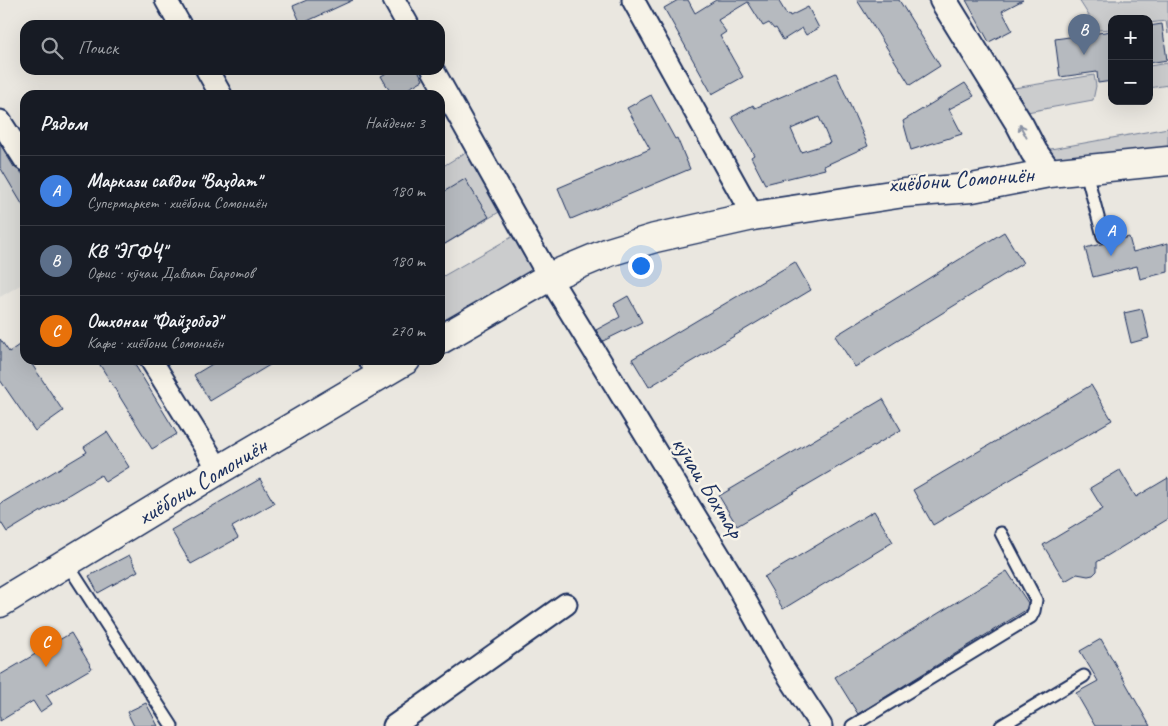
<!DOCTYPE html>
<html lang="ru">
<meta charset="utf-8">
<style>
:root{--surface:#171b24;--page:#20242c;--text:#f1f3f6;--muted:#9ea1a6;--line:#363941;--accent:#2563eb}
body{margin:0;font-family:Caveat,sans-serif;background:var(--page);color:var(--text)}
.controls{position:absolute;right:15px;top:15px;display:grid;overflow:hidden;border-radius:10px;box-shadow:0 5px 20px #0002}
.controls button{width:45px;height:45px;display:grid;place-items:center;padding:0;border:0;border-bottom:1px solid var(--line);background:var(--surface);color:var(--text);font:25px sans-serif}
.you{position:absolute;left:640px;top:265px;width:18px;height:18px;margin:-12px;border:4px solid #fff;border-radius:50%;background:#1a73e8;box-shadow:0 0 0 8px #1a73e833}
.badge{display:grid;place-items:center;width:32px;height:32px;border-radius:50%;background:var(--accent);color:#fff;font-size:16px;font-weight:700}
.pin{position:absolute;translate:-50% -41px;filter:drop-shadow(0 1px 2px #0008)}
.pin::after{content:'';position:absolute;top:26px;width:18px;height:15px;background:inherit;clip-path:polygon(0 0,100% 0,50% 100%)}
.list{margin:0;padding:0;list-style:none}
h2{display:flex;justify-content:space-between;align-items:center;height:65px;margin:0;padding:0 20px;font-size:21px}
h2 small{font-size:16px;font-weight:400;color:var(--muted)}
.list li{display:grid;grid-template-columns:32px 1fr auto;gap:15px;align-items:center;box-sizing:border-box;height:70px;padding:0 20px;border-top:1px solid var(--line)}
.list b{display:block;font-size:19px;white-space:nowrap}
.list p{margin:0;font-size:16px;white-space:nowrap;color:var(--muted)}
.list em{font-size:16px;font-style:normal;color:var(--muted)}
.icon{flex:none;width:28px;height:28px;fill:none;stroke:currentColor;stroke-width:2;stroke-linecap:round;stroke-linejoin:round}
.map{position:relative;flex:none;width:1168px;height:726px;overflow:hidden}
.search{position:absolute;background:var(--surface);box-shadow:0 5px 20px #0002;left:20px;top:20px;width:425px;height:55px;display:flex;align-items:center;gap:12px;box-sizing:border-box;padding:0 18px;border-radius:15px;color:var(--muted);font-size:19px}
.panel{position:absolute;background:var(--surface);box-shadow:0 5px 20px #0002;left:20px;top:90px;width:425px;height:275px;border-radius:15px}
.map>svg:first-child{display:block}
</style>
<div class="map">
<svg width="1168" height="726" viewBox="0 0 1168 726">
<rect width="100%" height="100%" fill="#eae7e0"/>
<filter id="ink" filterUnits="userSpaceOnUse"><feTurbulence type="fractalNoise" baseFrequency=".02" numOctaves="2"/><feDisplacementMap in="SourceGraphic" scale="10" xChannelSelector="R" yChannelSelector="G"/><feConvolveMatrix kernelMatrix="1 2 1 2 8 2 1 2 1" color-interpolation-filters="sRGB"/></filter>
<g filter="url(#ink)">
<!-- built -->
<polygon fill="#dadad6" points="0,134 25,176 25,282 0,297"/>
<!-- green -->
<g fill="#cbcccd" stroke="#737e96">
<polygon points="1079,0 1168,0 1168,34 1166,21 1149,23 1149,19 1112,19 1112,29 1098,30"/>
<polygon points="1168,63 1168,85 1149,88 1149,66"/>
<polygon points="1094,75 1096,86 1093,100 1027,112 1014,88"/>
<polygon points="1168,128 1168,162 1049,173 1034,152"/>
<polygon points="471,149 506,208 440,247 440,168"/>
<polygon points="517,234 538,270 440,326 440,278"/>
</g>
<!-- building -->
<g fill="#b6babf" stroke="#1b2f5e" fill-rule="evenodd">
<polygon points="307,0 353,0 301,24 293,6"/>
<polygon points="678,0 688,0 695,13 716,0 778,0 787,15 789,14 790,16 808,7 819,28 806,35 802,28 783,40 776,28 774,29 769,23 763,26 748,2 718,20 726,32 720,36 743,77 712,94 664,8"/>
<polygon points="857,0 899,0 940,66 910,85"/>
<polygon points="966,0 1023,0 1002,11 1012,30 989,42"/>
<polygon points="1162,24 1167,60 1149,63 1149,26"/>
<polygon points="1112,31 1112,81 1098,83 1097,72 1060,77 1055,39"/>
<polygon points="392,70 418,70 423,80 397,95 392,95 381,76"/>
<path d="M836,73L868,146L824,166L825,169L765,184L751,157L754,155L732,117L753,105L755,108ZM819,117L830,143L801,152L791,129Z"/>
<polygon points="965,83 974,96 949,109 962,134 911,150 903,121"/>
<polygon points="651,95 675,139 677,138 690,169 571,219 558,188 650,149 627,108"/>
<polygon points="0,144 14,167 21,172 25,178 25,209 0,167"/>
<polygon points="465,179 489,217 440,247 440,194"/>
<polygon points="1004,232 1023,263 855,367 835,336"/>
<polygon points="1129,237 1133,252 1168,243 1168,272 1140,279 1137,266 1093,277 1085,248"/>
<polygon points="795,262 811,290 649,387 632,359"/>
<polygon points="628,296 642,322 603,341 596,330 620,317 614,304"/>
<polygon points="1142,309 1149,338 1131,343 1124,313"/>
<polygon points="0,339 9,352 19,345 25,354 25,360 29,360 63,411 35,431 0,380"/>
<polygon points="97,360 132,360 177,434 152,449"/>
<polygon points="219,360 278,360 210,401 194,375"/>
<polygon points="1091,385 1112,420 933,525 913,490"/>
<polygon points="883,399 901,430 737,526 719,496"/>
<polygon points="107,432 129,467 105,482 101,475 7,532 0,521 0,504 87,452 84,447"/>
<polygon points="1120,470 1136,497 1168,478 1168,519 1097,562 1097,571 1093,575 1088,576 1077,574 1065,581 1043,545 1103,509 1090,488"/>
<polygon points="260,479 274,503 232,527 238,538 191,564 171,530"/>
<polygon points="874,511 893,542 783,609 764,577"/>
<polygon points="129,555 138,571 98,593 89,576"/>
<polygon points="1007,571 1028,603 1026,610 858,714 835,677"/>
<polygon points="71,633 92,668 46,695 52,704 40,712 33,701 0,721 0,675"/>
<polygon points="1101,639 1150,726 1095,726 1076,693 1098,681 1080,651"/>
<polygon points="146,703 158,726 134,726 127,712"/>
</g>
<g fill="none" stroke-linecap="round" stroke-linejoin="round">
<!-- service casing -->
<g stroke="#1b2f5e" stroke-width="15">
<g id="service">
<polyline points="1085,168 1103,236"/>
<polyline points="66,562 172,726"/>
<polyline points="852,726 1031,617 1034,611 1036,600 1001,533"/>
<polyline points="1001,726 1084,676"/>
</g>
</g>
<!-- minor casing -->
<g stroke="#1b2f5e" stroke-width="25">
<g id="minor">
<polyline points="166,0 180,25"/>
<polyline points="394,0 408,25"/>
<polyline points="633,0 753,216"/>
<polyline points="207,70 221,95"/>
<polyline points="433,70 549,277 730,573 782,666 821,726"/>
<polyline points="0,121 25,160"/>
<polyline points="151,360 219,470"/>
<polyline points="370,360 379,376"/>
<polyline points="394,726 566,604"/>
</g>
</g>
<!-- tertiary casing -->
<g stroke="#1b2f5e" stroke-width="30">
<polyline id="tertiary" points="943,0 1020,125 1034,152 1049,173"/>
</g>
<!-- trunk casing -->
<g stroke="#1b2f5e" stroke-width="31">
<g id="trunk">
<polyline points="440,340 549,277 609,252 655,238 753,216 904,193 972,188 1049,173 1168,161"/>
<polyline points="0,603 219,470 406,360"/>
</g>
</g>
<!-- service -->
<use href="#service" stroke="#f7f3e8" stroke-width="11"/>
<!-- minor -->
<use href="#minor" stroke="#f7f3e8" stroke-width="21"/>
<!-- tertiary -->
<use href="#tertiary" stroke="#f7f3e8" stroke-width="26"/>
<!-- trunk -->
<use href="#trunk" stroke="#f7f3e8" stroke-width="28"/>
</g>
<!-- one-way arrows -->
<defs><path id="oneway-shaft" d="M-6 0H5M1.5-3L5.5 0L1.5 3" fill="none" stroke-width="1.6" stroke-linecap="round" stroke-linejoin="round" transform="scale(1.25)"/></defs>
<use stroke="#8991a3" href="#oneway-shaft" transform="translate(1023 131) rotate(-118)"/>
</g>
<g text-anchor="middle" stroke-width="5" stroke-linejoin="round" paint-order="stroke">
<!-- street labels -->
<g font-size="24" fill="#1b2f5e" stroke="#f7f3e8">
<text transform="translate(961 179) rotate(-4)" y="8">хиёбони Сомониён</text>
<text transform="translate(202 481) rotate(-31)" y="8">хиёбони Сомониён</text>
<text transform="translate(708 487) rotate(58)" y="8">кӯчаи Бохтар</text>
</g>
</g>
</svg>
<div class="controls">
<button>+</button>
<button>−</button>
</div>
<div class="you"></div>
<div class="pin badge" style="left:1111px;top:256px;background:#3f7fe0">A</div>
<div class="pin badge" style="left:1084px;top:55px;background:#5c6f8a">B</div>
<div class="pin badge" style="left:46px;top:667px;background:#e8710a">C</div>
<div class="search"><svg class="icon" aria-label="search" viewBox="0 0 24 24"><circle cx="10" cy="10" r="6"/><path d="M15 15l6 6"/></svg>Поиск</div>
<section class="panel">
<h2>Рядом<small>Найдено: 3</small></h2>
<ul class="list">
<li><span class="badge" style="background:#3f7fe0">A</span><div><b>Маркази савдои &quot;Ваҳдат&quot;</b><p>Супермаркет · хиёбони Сомониён</p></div><em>180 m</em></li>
<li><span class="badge" style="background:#5c6f8a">B</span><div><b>КВ &quot;ЭГФҶ&quot;</b><p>Офис · кӯчаи Давлат Баротов</p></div><em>180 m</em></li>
<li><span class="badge" style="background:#e8710a">C</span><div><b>Ошхонаи &quot;Файзобод&quot;</b><p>Кафе · хиёбони Сомониён</p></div><em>270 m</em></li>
</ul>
</section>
</div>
